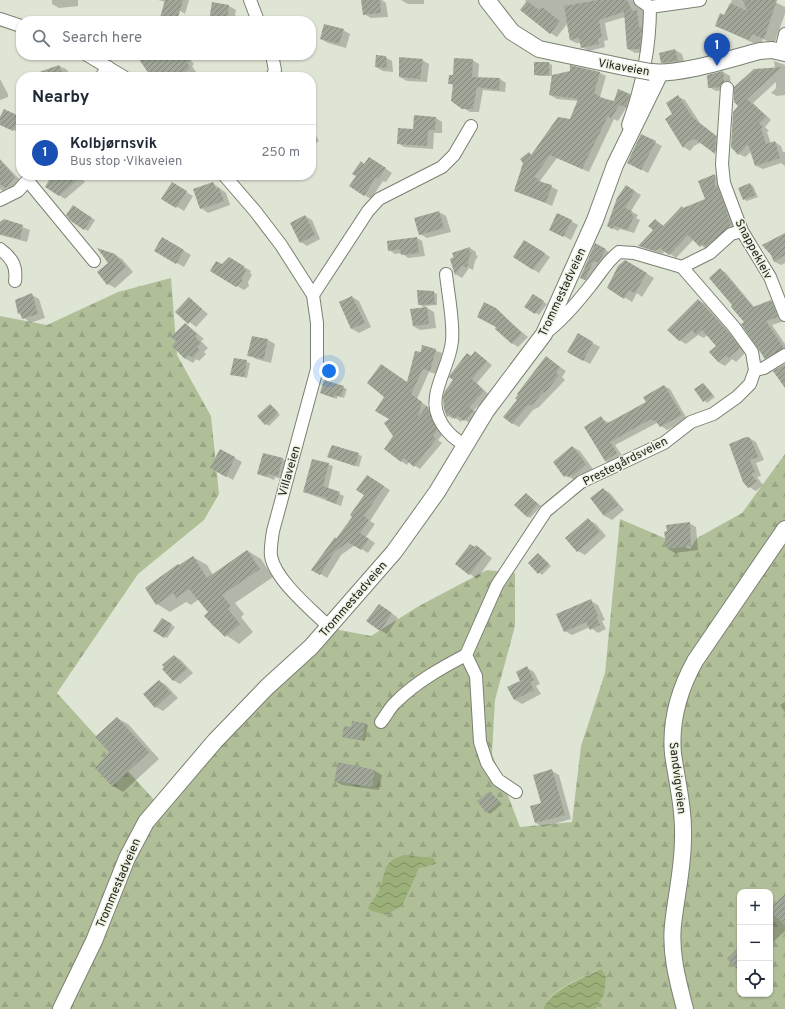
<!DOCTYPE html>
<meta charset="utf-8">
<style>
:root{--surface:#fff;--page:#f6f6f7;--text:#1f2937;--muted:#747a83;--line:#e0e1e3;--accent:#8347bd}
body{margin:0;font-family:Overpass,sans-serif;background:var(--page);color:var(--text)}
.controls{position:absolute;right:12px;bottom:12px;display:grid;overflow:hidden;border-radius:8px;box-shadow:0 1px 3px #0004}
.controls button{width:36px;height:36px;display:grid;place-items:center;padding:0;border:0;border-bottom:1px solid var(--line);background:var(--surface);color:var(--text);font:20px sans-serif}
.you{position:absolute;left:329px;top:371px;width:14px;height:14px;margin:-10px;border:3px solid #fff;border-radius:50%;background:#1a73e8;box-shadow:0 0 0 6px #1a73e833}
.badge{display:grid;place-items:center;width:26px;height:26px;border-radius:50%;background:var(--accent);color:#fff;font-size:13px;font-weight:700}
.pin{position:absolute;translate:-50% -33px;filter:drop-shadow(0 1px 2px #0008)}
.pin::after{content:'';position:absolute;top:21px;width:14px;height:12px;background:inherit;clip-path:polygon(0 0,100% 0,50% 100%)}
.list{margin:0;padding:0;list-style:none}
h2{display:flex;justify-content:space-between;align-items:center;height:52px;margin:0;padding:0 16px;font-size:17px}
h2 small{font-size:13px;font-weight:400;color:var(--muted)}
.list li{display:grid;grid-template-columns:26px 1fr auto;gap:12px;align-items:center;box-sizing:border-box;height:56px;padding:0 16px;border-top:1px solid var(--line)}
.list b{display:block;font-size:15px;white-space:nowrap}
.list p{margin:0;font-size:13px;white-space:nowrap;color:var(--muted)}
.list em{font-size:13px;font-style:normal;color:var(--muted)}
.icon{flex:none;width:22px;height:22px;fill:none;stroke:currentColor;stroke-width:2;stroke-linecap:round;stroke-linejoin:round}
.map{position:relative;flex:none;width:785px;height:1009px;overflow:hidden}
.search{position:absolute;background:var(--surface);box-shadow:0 1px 3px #0004;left:16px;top:16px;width:300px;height:44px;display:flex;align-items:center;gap:10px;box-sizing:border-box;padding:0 14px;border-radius:16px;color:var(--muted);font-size:15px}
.panel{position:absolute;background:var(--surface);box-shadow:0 1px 3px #0004;left:16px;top:72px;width:300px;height:108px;border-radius:16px}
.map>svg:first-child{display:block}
</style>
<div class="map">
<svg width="785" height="1009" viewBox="0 0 785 1009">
<defs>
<pattern id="forest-firs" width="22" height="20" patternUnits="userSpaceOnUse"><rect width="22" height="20" fill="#b1bf99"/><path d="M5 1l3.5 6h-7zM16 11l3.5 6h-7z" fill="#98a483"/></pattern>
<pattern id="water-waves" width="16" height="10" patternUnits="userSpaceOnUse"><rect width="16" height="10" fill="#9cb079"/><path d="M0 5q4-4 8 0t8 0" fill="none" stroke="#7f8f63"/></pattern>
<pattern id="building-hatch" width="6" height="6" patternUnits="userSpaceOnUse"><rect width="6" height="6" fill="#a1a798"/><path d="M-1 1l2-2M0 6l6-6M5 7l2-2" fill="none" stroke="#83887b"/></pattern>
</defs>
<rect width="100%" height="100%" fill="#dfe5d5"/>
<!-- forest -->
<path fill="url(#forest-firs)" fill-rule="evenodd" d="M171,278L177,355L211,416L219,494L204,520L138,574L57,693L156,802L329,628L371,636L419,606L487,570L515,573V626L495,700L492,754L520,827L572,822L581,746L605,673L620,519L690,549L697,538L742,513L785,454V1009H596L604,995L601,969C583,977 549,990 543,1009H0V316L47,325L118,292ZM740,892H770V994H740Z"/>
<!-- water -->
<g fill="url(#water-waves)">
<path d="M404,855L434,858L436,864L419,868L402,906L386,915L369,910L368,907C373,900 378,894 381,885C386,869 384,861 404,855Z"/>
<path d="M601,969L606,977L604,995L596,1009H543C549,991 584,977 601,969Z"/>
</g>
<!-- shadow -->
<g fill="#0003">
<polygon points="52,0 78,0 78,6 59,8 52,4"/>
<polygon points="158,0 189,0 185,14 179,10 176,21 160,21 170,3"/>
<polygon points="366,0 382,0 386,3 388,17 371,18 364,14"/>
<polygon points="401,0 424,0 424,4 408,4"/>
<polygon points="525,0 632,0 639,4 643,11 646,52 635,53 628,49 625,17 605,23 608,40 604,41 605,47 589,51 582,47 581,43 576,43 570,40 567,24 557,37 550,33"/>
<polygon points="732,0 771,0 785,7 785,14 774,44 763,39 760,46 716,26 725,16"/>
<polygon points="213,3 229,6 236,10 234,21 210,21"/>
<polygon points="343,30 350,34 346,48 328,43 321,39"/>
<polygon points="675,50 682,54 685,65 669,66 662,62"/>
<polygon points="145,55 186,55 194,64 192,66 196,72 188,77 152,77"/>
<polygon points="385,57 392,61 393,72 383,71 376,67"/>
<polygon points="422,60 429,64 427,82 407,81 400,77"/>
<polygon points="472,60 479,64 478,78 500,79 506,83 505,92 483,90 479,112 470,112 463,108 454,86 449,83"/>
<polygon points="774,61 785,65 785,95 777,96 771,93 776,88 776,82 753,103 771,120 765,127 769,131 767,132 771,144 775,142 781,146 783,152 785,152 785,166 781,163 763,169 756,166 752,151 745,157 739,154 734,113 775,69"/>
<polygon points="549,63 552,65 552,76 600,73 606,76 600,97 614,102 630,94 636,98 633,110 626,108 618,121 614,119 589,172 557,158 540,181 558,190 552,206 515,190 529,153 532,155 570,121 579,101 557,99 550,95 552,76 539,76 535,75"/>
<polygon points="59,66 66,69 73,77 45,77"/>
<polygon points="723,72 730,76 731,85 727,90 716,91 709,87 708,76"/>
<polygon points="0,79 8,94 8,97 0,100"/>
<polygon points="679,97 685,100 700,123 723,141 722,156 702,142 694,146 690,151 684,147 667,119 674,115"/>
<polygon points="415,116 436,118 442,122 442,133 434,133 433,149 404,147 398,143 414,130"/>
<polygon points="19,117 21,120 16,131 0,124 0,119"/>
<polygon points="311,128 319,141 311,146"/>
<polygon points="641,135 662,146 648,173 635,166"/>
<polygon points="0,159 21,181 14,192 7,188 4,192 0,189"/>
<polygon points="361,162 365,165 376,162 392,173 386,182 383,181 371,199 364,195 357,176"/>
<polygon points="54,175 85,175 81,178 85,182 65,199 46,187"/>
<polygon points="715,175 721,178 737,229 707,250 694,239 676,258 666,251 662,254 639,246 654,230 655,220 664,226 682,207 685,209 706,199 699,181"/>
<polygon points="213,183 226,193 230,205 208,213 201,208 194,190"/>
<polygon points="172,184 193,196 184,211 163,198"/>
<polygon points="750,184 753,186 758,197 747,201 744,199"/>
<polygon points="626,186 641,195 631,211 638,215 636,218 640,220 634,233 620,229 618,231 608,226"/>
<polygon points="73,206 95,220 88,231 72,221"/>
<polygon points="439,212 446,216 451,232 427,238 420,234"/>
<polygon points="305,216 312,220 320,239 307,246 301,242"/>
<polygon points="4,220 30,230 27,242 0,235 0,223"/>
<polygon points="571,221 578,225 571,240 558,233"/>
<polygon points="785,234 785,263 781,265 775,262 772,254"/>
<polygon points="162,238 191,255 184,267 162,255"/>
<polygon points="417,238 422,241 425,256 408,258 402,253 395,254 389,250"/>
<polygon points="530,244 550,257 539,273 514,257"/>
<polygon points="596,244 612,254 588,281 581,277"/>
<polygon points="470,248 476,252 476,255 478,256 475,261 473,270 469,268 462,278 455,274 453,253"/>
<polygon points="115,255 122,259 133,272 115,288 108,284 98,272 109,263"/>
<polygon points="229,258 251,271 250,273 252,275 248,282 249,286 244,290 211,271 222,265"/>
<polygon points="626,261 654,278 642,297 637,293 632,302 608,287"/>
<polygon points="720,269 726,273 755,308 771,301 778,305 784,321 772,325 785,344 785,354 772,362 766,358 745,322"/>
<polygon points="433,292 437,294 437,305 424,306 434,312 436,328 420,330 413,326 425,308 419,304"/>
<polygon points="32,295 39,299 45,318 30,323 19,313 16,303 17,299"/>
<polygon points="533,295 547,304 539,315 526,306"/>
<polygon points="352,297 359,301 371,327 359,333 352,329"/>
<polygon points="189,298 208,314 196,327 177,312"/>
<polygon points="698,300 705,304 746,352 736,362 732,359 725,366 718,362 717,346 707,335 704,338 698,335 686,344 679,340"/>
<polygon points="493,308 528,337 518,347 512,343 497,327"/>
<polygon points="186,324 204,339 201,341 208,348 204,352 206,354 199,361 196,359 193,363 186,359 173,346 177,341"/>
<polygon points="578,335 600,347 590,364 568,352"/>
<polygon points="268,340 275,344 271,363 256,359 249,355"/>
<polygon points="423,346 442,353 437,374 429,372 417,399 434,411 443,434 438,440 442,443 420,469 409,462 407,465 401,461 391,419"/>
<polygon points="475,352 492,365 477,383 489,395 474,410 478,414 470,423 463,419 461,422 454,417 453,419 448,416 444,403"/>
<polygon points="547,358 566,371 562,377 565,380 539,407 533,410 519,427 512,423 519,400"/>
<polygon points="235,359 250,363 247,378 232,374"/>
<polygon points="325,381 347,389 344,398 338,396 337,399 321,393"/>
<polygon points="704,384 715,397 707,403 695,390"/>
<polygon points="664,386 670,389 687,419 667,430 657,423 615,445 623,457 611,464 605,461 601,418 609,423 647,402"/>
<polygon points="270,405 280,415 269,426 266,424"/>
<polygon points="749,438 756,442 764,460 756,463 761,476 757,477 763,485 756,491 749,487"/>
<polygon points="332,446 362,456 359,467 329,457"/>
<polygon points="573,447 580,451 593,469 580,479 576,480 565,476"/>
<polygon points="221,450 242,462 233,480 212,468"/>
<polygon points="283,459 289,463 285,480 275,477 274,480 258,473"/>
<polygon points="328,464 333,466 328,489 344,496 341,506 304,492"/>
<polygon points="374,480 390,490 370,521 375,524 366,537 375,543 368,553 355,545 341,555 327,578 313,569 335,538 337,539 353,517"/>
<polygon points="603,489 610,493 624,510 612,520 605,516 592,498"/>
<polygon points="526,494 541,506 530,518 527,516"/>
<polygon points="589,520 596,524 606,536 585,555 578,551"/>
<polygon points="689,523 696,527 698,550 675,553 668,549"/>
<polygon points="476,547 492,558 477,579 456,564"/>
<polygon points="248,551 261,559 273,577 235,603 244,614 241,617 253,632 239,644 213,626 205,616 210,612 199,599 191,605 186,602 170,612 157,604 180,566 193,557 207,565 213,575"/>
<polygon points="538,554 551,566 542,575 529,563"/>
<polygon points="591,601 598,605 605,620 602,621 606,629 598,633 590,627 572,635 565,631"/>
<polygon points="386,609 398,618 387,634 380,630"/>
<polygon points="162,619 175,627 167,638 155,630"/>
<polygon points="174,656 181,660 193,673 180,684 173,680"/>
<polygon points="527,668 534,672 540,684 536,686 541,694 522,704 515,700"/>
<polygon points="159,681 166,685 178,698 163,711 156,707"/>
<polygon points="785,702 785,712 780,705"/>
<polygon points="117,718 128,724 159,759 123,792 113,786 97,768 110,752"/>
<polygon points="365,723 368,725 365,741 343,737 352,728"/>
<polygon points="339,763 375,771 382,775 379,790 342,785 335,781"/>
<polygon points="552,771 559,775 571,819 543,827 536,823"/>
<polygon points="490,792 502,804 490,814 487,812"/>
<polygon points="785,895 785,931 770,945 770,909"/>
</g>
<!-- building -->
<g fill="url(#building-hatch)">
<polygon points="165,0 183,0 177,21 159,21"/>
<polygon points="361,0 380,0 381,13 363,15"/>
<polygon points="598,0 627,0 632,10 628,11 637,10 639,27 642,27 640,49 627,49 624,12 599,20 602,37 598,38 599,44 581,48 579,38 570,40 564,6"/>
<polygon points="743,0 777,0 764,39 752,34 749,40 715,26 720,13 724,15 730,3 747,11"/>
<polygon points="527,1 539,10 542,7 560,21 550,34 520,10"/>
<polygon points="212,2 229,5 227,21 209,21"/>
<polygon points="324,24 344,29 339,44 320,39"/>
<polygon points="675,49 678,61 661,63 659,53"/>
<polygon points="136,55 198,55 187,63 190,68 178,77 172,77 168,72 161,77 151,77"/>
<polygon points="376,55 386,56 387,68 375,67"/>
<polygon points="399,57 423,59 420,79 399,77"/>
<polygon points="454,58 473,59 472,77 500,78 499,90 477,87 473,109 462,109 451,101 453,84 448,84 449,75 453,75"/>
<rect x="534" y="62" width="15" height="13"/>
<polygon points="59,65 64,77 29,77 28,76"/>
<polygon points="570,65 600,72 594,93 602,98 614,101 618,89 630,94 626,107 619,105 611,119 608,116 582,169 550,155 534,177 539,179 538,181 552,185 546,203 514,191 523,163 520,159 529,152 531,155 558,117 570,119 578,99 549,95 552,75 570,71"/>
<polygon points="782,67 747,99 766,116 759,123 763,127 761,128 766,144 775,141 780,158 755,166 748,144 738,155 731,147 733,112 738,106 734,102 734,87 754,69"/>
<polygon points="723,71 724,81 720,87 708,88 707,75"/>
<polygon points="678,95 693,118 716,136 715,154 695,139 687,142 683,148 665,119 672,114 666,103"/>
<polygon points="4,109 19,116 13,131 0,125 0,117"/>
<polygon points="414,115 436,117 435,130 428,130 427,146 397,144 398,128 413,129"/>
<polygon points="641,134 656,141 641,170 627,163"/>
<polygon points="369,157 386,168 378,179 376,177 364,196 349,186 356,176 352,174 361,161 364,164"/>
<polygon points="0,160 15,177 6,188 0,184"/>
<polygon points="715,174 715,187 717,186 723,201 731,225 729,227 706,247 703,244 700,247 688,235 669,255 660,248 655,251 638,246 653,230 648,226 655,219 663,226 682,206 683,208 705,199 698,181"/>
<polygon points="52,175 57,178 60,175 83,175 59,196 45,187"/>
<polygon points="172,182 187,191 176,208 161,199"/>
<polygon points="213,182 216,189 219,188 224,201 200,209 193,189"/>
<polygon points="750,183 755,195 743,200 738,188"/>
<polygon points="626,185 635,191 625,208 632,211 631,214 634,216 628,230 614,226 612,229 607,226 617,198"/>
<polygon points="73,205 92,218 84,230 71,221 66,215"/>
<polygon points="439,211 444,228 419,235 414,218"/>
<polygon points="557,213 572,220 563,237 549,230"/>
<polygon points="305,215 315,235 300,243 290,223"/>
<polygon points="4,219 23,225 20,239 0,234 0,222"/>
<polygon points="785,233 785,255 774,262 771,255 762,245"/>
<polygon points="162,237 184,250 176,264 154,251"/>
<polygon points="417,237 419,253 401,255 400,249 388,251 387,241"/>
<polygon points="524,240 545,253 533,270 513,257"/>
<polygon points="595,243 606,249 599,262 593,262 585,280 580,278"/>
<polygon points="470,247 469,253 473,252 469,257 467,268 462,265 455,275 450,259 454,257 452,253"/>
<polygon points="97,248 115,254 126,267 107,285 97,272 108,263"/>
<polygon points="229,257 244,266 243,268 246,270 242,278 242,281 236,287 210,271 216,261 222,264"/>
<polygon points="625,260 647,273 635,293 629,290 624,299 607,288 618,266"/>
<polygon points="720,268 753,307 771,300 778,317 766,321 784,348 765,359 741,324 744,322 731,307 732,305 709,278"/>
<polygon points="417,290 434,291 435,304 418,305"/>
<polygon points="32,293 38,314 22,319 20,313 18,314 15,300"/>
<polygon points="533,294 544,301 535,314 524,307"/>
<polygon points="352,296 365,323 351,329 339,302"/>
<polygon points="189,297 202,309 188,324 175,312"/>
<polygon points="698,299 730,334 740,348 728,358 726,355 718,362 709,352 716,346 702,330 696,335 692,330 679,341 667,330"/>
<polygon points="484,302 496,308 522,333 512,344 495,329 496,327 477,317"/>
<polygon points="427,307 429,324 413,326 410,309"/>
<polygon points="185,323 197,334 195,337 201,343 197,347 200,350 192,358 189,355 185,359 172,346 176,341 171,337"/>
<polygon points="578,333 593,342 583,361 567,352"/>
<polygon points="252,336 268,339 264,359 247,356"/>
<polygon points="422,345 436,349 430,371 423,369 411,394 422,402 418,417 427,406 437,430 433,436 436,439 414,467 404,458 401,462 384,449 393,436 384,423 389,419 375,411 384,397 367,383 381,364 407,382 415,351 421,352"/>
<polygon points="475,351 487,361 472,379 484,391 469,407 474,411 464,421 458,416 455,419 449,414 447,417 444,409 443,397 445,391 453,380 449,377 450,375 467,353 471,356"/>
<polygon points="546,356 560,367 556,373 559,375 549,388 544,393 543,392 533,404 526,407 512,424 503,417 517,400 515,398 518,395 517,394"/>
<polygon points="234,358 247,360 244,377 230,375"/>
<polygon points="785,364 785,388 773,371"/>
<polygon points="324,380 344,386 341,397 335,395 334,398 320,393"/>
<polygon points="703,383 713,395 703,402 694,389"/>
<polygon points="664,385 682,415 660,427 655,420 653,421 651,419 610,442 617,453 605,461 584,427 601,416 606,424 646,402 643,397"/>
<polygon points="270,404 278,412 265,425 257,416"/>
<polygon points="746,437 749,437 753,444 758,457 750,460 755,472 751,474 757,481 748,488 743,482 729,444"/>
<polygon points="332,445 359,453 355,466 327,457"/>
<polygon points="572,446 586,464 573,476 572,475 568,477 567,475 564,477 553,462"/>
<polygon points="220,449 235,457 226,477 210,468"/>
<polygon points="263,453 283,458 278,476 268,474 267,477 257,474"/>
<polygon points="312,459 329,463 323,486 340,492 336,504 326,500 327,498 303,492"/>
<polygon points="367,475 384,486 364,516 369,520 360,533 369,539 361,550 348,542 334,552 320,575 311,570 335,537 336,539 352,517 350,515 364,495 356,490"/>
<polygon points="603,488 618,505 604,516 590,498"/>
<polygon points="526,493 538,504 527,517 514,505"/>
<polygon points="588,518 600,532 577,552 565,538"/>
<polygon points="690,522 691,546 667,549 664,532 667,531 666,525"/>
<polygon points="470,544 475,547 476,545 486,553 469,575 455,564"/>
<polygon points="247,550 260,569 222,595 231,606 228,609 240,624 225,637 204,616 208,612 189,589 176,598 173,593 156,605 145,588 178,564 179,565 193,556 207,578"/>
<polygon points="538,553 549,564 538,574 528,563"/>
<polygon points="591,599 598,616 596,617 600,625 590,630 586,622 564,632 556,614"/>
<polygon points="379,604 392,613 380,631 366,621"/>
<polygon points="162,618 172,624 164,638 153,631"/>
<polygon points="174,655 187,669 173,681 162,669 164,667 162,665"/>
<polygon points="527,666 534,680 530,682 534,690 514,700 507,687 520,681 516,672"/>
<polygon points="159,680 171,693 155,708 143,694"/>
<polygon points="117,717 149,752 112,786 95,768 109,752 95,737"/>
<polygon points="352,721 365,723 362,740 342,737 344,726 351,727"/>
<polygon points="338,762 375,770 372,787 334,781"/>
<polygon points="552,769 565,815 535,823 530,806 541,803 533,775"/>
<polygon points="490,791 499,802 486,813 477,801"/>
<polygon points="785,894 785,926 770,910 770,908"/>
<polygon points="740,946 740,973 727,959"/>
</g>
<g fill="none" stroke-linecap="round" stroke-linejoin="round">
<!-- minor casing -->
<g stroke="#7b8072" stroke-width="14">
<g id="minor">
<polyline points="250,0 258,21"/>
<polyline points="640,0 650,7 700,0"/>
<polyline points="0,19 21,26"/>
<polyline points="781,51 785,34"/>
<polyline points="87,55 124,77"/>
<polyline points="272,55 275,70 272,77"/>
<polyline points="101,77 108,67"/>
<polyline points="727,88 722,164 724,183 742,231 770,277 785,315"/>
<path d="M628,125C642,87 650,47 650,7"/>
<path d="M224,175L255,211L281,245L313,295L317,323V369L273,531C272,539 270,549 271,556C275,580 312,610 329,627"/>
<polyline points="28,181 94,261"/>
<polyline points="0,200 18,191 32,175"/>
<path d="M0,249C12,258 17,266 15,281"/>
<polyline points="682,267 710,253 731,234 742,231"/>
<path d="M446,274C448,294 454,322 452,341C450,361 439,377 436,396C432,417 448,436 465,445"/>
<polyline points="313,295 368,211 379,199 442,167 454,155 471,126"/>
<polyline points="755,370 764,368 785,355"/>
<path d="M381,722C386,716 390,707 396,702C416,682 441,668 466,655"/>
<path d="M516,792L498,780L487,763L480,742L476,676L466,655L497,585L546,511L581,482L664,443L691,422L713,414L737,397L750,384L755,370L752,352L734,327L682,267L634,253L619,252C607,261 600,274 591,285C577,303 562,321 544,334"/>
</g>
</g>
<!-- secondary casing -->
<g stroke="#7b8072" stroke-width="18">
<g id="secondary">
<polyline points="487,0 512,32 539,49 624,67"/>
<path d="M651,72C678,76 732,58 760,51L772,50L785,53"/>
<polyline points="61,1009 94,941 127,858 146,822 215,741 267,687 311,647 394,552 437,492 486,411 544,334 595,220 615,165 660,73"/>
<path d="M685,1009C678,982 670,954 673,925C676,896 683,868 683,838C684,809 677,782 673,754C670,720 679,690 695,661L785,529"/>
</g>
</g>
<!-- minor -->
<use href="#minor" stroke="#fff" stroke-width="12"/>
<!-- secondary -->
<use href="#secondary" stroke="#fff" stroke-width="16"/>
<!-- secondary-bridge casing -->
<g stroke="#7b8072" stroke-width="18" stroke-linecap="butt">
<polyline id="secondary-bridge" points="624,67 651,72"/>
</g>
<!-- secondary-bridge -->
<use href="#secondary-bridge" stroke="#fff" stroke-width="16"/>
</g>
<g text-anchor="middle" stroke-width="3" stroke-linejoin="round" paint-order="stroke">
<!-- street labels -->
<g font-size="12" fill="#21231d" stroke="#ecf2e2">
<text transform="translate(624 67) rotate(10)" y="4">Vikaveien</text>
<text transform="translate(754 249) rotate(62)" y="4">Snappekleiv</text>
<text transform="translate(562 292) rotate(-65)" y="4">Trommestadveien</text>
<text transform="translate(625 461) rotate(-27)" y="4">Prestegårdsveien</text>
<text transform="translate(289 471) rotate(-74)" y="4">Villaveien</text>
<text transform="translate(353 599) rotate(-49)" y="4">Trommestadveien</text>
<text transform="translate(678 778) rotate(83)" y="4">Sandvigveien</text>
<text transform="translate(118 883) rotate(-67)" y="4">Trommestadveien</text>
</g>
</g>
</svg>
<div class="controls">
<button>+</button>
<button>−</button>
<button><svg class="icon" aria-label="locate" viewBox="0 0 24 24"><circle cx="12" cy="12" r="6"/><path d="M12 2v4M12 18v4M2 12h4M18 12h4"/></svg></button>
</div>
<div class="you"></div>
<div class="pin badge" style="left:717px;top:66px;background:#1a4fb4">1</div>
<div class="search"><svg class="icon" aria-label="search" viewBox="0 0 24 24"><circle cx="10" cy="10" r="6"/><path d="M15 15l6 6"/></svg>Search here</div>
<section class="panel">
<h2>Nearby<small></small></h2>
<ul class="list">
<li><span class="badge" style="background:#1a4fb4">1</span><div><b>Kolbjørnsvik</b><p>Bus stop · Vikaveien</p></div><em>250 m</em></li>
</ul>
</section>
</div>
